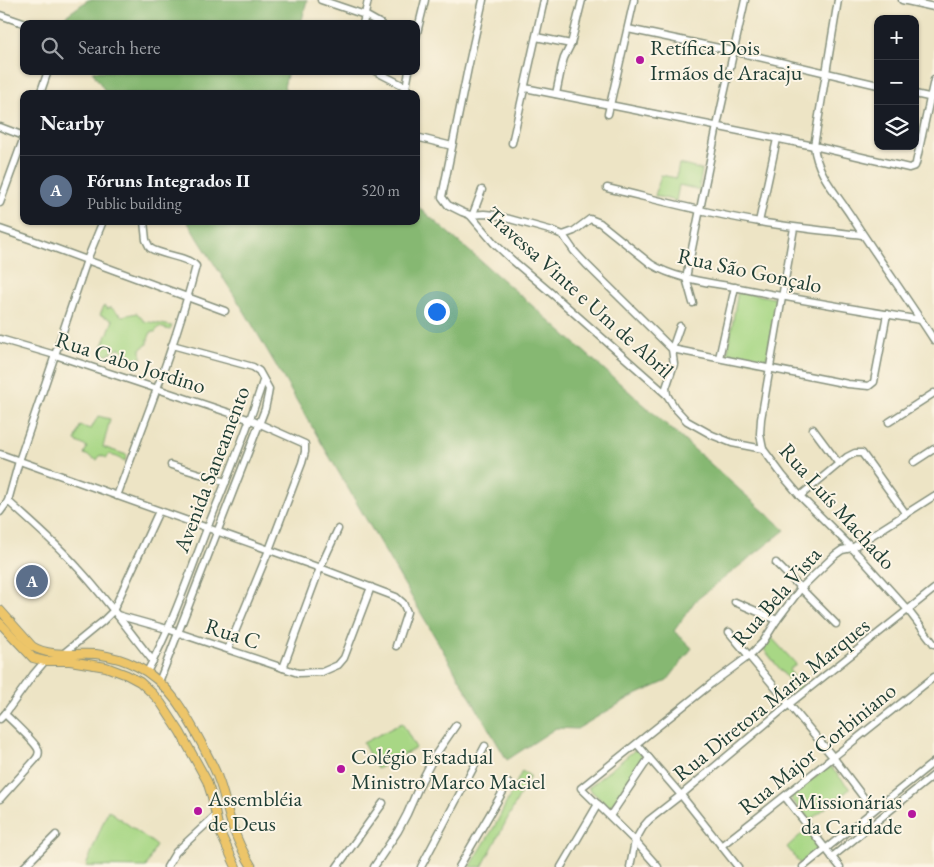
<!DOCTYPE html>
<meta charset="utf-8">
<style>
:root{--surface:#171b24;--page:#242831;--text:#f1f3f6;--muted:#9ea1a6;--line:#363941;--accent:#d690ce}
body{margin:0;font-family:"EB Garamond",serif;background:var(--page);color:var(--text)}
.controls{position:absolute;right:15px;top:15px;display:grid;overflow:hidden;border-radius:10px;box-shadow:0 1px 4px #0004}
.controls button{width:45px;height:45px;display:grid;place-items:center;padding:0;border:0;border-bottom:1px solid var(--line);background:var(--surface);color:var(--text);font:25px sans-serif}
.you{position:absolute;left:436px;top:311px;width:18px;height:18px;margin:-12px;border:4px solid #fff;border-radius:50%;background:#1a73e8;box-shadow:0 0 0 8px #1a73e833}
.badge{display:grid;place-items:center;width:32px;height:32px;border-radius:50%;background:var(--accent);color:#fff;font-size:16px;font-weight:700}
.pin{position:absolute;translate:-50% -50%;border:2px solid #fff;box-shadow:0 1px 5px #0006}
.list{margin:0;padding:0;list-style:none}
h2{display:flex;justify-content:space-between;align-items:center;height:65px;margin:0;padding:0 20px;font-size:21px}
h2 small{font-size:16px;font-weight:400;color:var(--muted)}
.list li{display:grid;grid-template-columns:32px 1fr auto;gap:15px;align-items:center;box-sizing:border-box;height:70px;padding:0 20px;border-top:1px solid var(--line)}
.list b{display:block;font-size:19px;white-space:nowrap}
.list p{margin:0;font-size:16px;white-space:nowrap;color:var(--muted)}
.list em{font-size:16px;font-style:normal;color:var(--muted)}
.icon{flex:none;width:28px;height:28px;fill:none;stroke:currentColor;stroke-width:2;stroke-linecap:round;stroke-linejoin:round}
.map{position:relative;flex:none;width:934px;height:867px;overflow:hidden}
.search{position:absolute;background:var(--surface);box-shadow:0 1px 4px #0004;left:20px;top:20px;width:400px;height:55px;display:flex;align-items:center;gap:12px;box-sizing:border-box;padding:0 18px;border-radius:10px;color:var(--muted);font-size:19px}
.panel{position:absolute;background:var(--surface);box-shadow:0 1px 4px #0004;left:20px;top:90px;width:400px;height:135px;border-radius:10px}
.map>svg:first-child{display:block}
</style>
<div class="map">
<svg width="934" height="867" viewBox="0 0 934 867">
<rect width="100%" height="100%" fill="#fcf5e5"/>
<filter id="ink" filterUnits="userSpaceOnUse"><feTurbulence type="fractalNoise" baseFrequency=".02" numOctaves="2"/><feDisplacementMap in="SourceGraphic" scale="10" xChannelSelector="R" yChannelSelector="G"/><feConvolveMatrix kernelMatrix="1 2 1 2 8 2 1 2 1" color-interpolation-filters="sRGB"/></filter>
<filter id="wash" filterUnits="userSpaceOnUse"><feTurbulence type="fractalNoise" baseFrequency=".0096" numOctaves="4" result="noise"/><feDisplacementMap in="SourceGraphic" scale="20" xChannelSelector="R" yChannelSelector="G"/><feGaussianBlur stdDeviation="1.12" result="paint"/><feColorMatrix in="noise" values="0 0 0 0 0 0 0 0 0 0 0 0 0 0 0 0 0 1.4 0 .05"/><feComposite in="paint" operator="in"/></filter>
<g filter="url(#wash)">
<rect width="100%" height="100%" fill="#ede4c5"/>
<!-- green -->
<g fill="#a8d785" stroke="#648a5c">
<polygon points="679,164 702,170 699,190 679,185 676,201 655,196 661,175 676,178"/>
<polygon points="738,291 778,299 766,364 727,356"/>
<polygon points="104,306 108,309 110,307 122,316 137,313 144,321 172,326 170,330 159,327 155,332 151,332 148,339 148,344 141,348 141,364 127,355 120,348 106,355 100,353 113,320 100,315"/>
<polygon points="98,416 110,419 103,447 127,455 125,461 109,454 107,458 100,455 97,460 84,454 87,447 75,441 80,426 91,429"/>
<polygon points="771,637 796,664 789,670 804,689 799,693 762,647"/>
<polygon points="402,723 416,748 377,769 363,743"/>
<polygon points="636,749 643,757 610,808 588,788"/>
<polygon points="829,765 850,789 810,820 790,798"/>
<polygon points="522,771 530,776 482,867 470,867 496,824"/>
<polygon points="108,810 156,845 146,867 86,866"/>
<polygon points="807,829 821,848 801,865 787,847"/>
</g>
<!-- forest -->
<g fill="#86b872" stroke="#527a53">
<polygon points="88,0 307,0 301,24 62,24 60,20"/>
<polygon points="92,71 288,71 284,87 291,94 107,94"/>
<polygon points="416,205 535,308 785,530 695,601 674,631 692,648 667,681 629,698 577,729 556,728 507,760 246,314 187,221 416,221"/>
</g>
</g>
<g filter="url(#ink)">
<g fill="none" stroke-linecap="round" stroke-linejoin="round">
<!-- minor casing -->
<g stroke="#86907c" stroke-width="9">
<g id="minor">
<polyline points="321,0 365,15 381,24"/>
<polyline points="483,0 468,68 442,197 448,205 462,212 470,215 484,214 495,215 553,231 563,235"/>
<path d="M838,0L814,146C817,174 836,193 851,216C878,258 907,298 934,340"/>
<polyline points="902,0 934,7"/>
<polyline points="0,15 26,24"/>
<polyline points="363,24 368,0"/>
<polyline points="628,29 733,51 878,85"/>
<polyline points="416,37 425,0"/>
<polyline points="536,37 571,44"/>
<polyline points="375,71 406,87"/>
<polyline points="525,88 814,146 909,168 915,166 916,163 934,80"/>
<polyline points="40,94 48,71"/>
<polyline points="405,94 409,71"/>
<polyline points="556,94 562,65 564,58 571,44 582,0"/>
<polyline points="915,94 933,98"/>
<polyline points="608,114 634,0"/>
<polyline points="0,127 24,136"/>
<polyline points="416,137 452,146"/>
<polyline points="512,143 544,0"/>
<path d="M607,188C658,200 709,214 760,222C794,228 828,231 862,235"/>
<polyline points="0,203 24,137"/>
<polyline points="473,214 482,190"/>
<polyline points="470,215 494,243 511,259 557,298 667,395"/>
<polyline points="759,222 777,139"/>
<polyline points="0,229 38,242 225,311"/>
<polyline points="563,235 574,251 586,264 672,349 848,384 869,386 874,382 887,314"/>
<path d="M563,235L574,231L590,219L600,223L651,264C677,280 709,282 739,288C799,300 860,310 921,320"/>
<polyline points="693,303 686,278 717,126 745,0"/>
<polyline points="680,326 672,349 674,364 666,388 667,395 675,408 687,421 712,435 732,443 763,449 783,476 800,496 852,548 908,610 934,644"/>
<polyline points="0,339 55,355 251,420 305,444 305,452 302,463 269,550 228,649"/>
<polyline points="719,358 735,287"/>
<polyline points="889,422 934,393"/>
<polyline points="813,429 839,464"/>
<polyline points="763,449 760,434 761,419 794,228"/>
<polyline points="0,454 320,568 396,597 403,603 407,612 396,646"/>
<polyline points="914,462 934,449"/>
<polyline points="171,465 226,482"/>
<path d="M117,496C145,420 176,344 196,266C186,256 163,256 150,248L146,240L144,221"/>
<polyline points="800,496 847,457 855,453 862,453 880,478 906,514"/>
<path d="M8,501C32,523 57,544 78,568C105,597 128,630 153,661"/>
<polyline points="0,512 8,501 19,461 55,355 87,260 103,221"/>
<polyline points="776,563 836,624"/>
<polyline points="735,602 777,620"/>
<polyline points="117,615 167,629 298,673 322,672 338,665 344,658 371,587"/>
<polyline points="729,632 833,757 873,810"/>
<polyline points="64,653 102,622 113,611 159,511"/>
<polyline points="283,668 320,568 338,529"/>
<path d="M147,672C171,628 188,578 206,531C226,481 247,432 263,381"/>
<polyline points="159,682 265,409 268,395 269,389 259,371 253,367 172,345"/>
<polyline points="0,719 5,714 33,675 45,661"/>
<polyline points="637,744 681,795 738,867"/>
<polyline points="785,797 840,867"/>
<path d="M0,799L35,760C38,757 40,754 38,749C35,742 12,721 5,714"/>
<polyline points="610,816 649,758"/>
<path d="M721,846C793,790 863,733 934,677"/>
<polyline points="832,857 934,775"/>
<polyline points="24,867 56,835"/>
<polyline points="167,867 176,852 215,816"/>
<polyline points="337,867 383,803"/>
<polyline points="374,867 398,831 407,814 421,782 434,757 456,725"/>
<polyline points="421,867 485,746"/>
<polyline points="459,867 508,783"/>
<polyline points="561,867 598,804"/>
<polyline points="630,867 635,841 643,827 649,820 681,795 788,705 934,589"/>
<polyline points="658,867 635,841 581,788 711,684 749,656 763,642 777,620 801,588 835,555 842,550 852,548 934,496"/>
<polyline points="803,867 934,762"/>
</g>
</g>
<!-- major casing -->
<g stroke="#86907c" stroke-width="10">
<g id="major">
<path d="M0,610L32,646C48,657 76,653 96,654C110,656 123,659 136,666C170,682 188,718 205,750C209,759 215,768 218,778C224,793 227,810 232,825C237,840 244,854 252,867"/>
<polyline points="0,623 33,658 45,661 70,661 106,667 127,675 140,682 153,694 161,703 180,732 207,781 212,797 219,830 236,867"/>
</g>
</g>
<!-- minor -->
<use href="#minor" stroke="#fff" stroke-width="6"/>
<!-- major -->
<use href="#major" stroke="#edc569" stroke-width="8"/>
</g>
</g>
<!-- markers -->
<g fill="#b5179e" stroke="#fcf5e5" stroke-width="2">
<circle cx="640" cy="60" r="5"/>
<circle cx="341" cy="769" r="5"/>
<circle cx="198" cy="811" r="5"/>
<circle cx="912" cy="814" r="5"/>
</g>
<g text-anchor="middle" stroke-width="4" stroke-linejoin="round" paint-order="stroke">
<!-- poi labels -->
<g font-size="22" fill="#1f3d34" stroke="#fcf5e5" text-anchor="start">
<text x="650" y="55">Retífica Dois<tspan x="650" dy="25">Irmãos de Aracaju</tspan></text>
<text x="351" y="764">Colégio Estadual<tspan x="351" dy="25">Ministro Marco Maciel</tspan></text>
<text x="208" y="806">Assembléia<tspan x="208" dy="25">de Deus</tspan></text>
<text x="902" y="809" text-anchor="end">Missionárias<tspan x="902" dy="25">da Caridade</tspan></text>
</g>
<!-- street labels -->
<g font-size="22" fill="#1f3d34" stroke="#fcf5e5">
<text transform="translate(750 270) rotate(12)" y="8">Rua São Gonçalo</text>
<text transform="translate(580 292) rotate(42)" y="8">Travessa Vinte e Um de Abril</text>
<text transform="translate(131 362) rotate(18)" y="8">Rua Cabo Jordino</text>
<text transform="translate(211 469) rotate(-69)" y="8">Avenida Saneamento</text>
<text transform="translate(838 506) rotate(48)" y="8">Rua Luís Machado</text>
<text transform="translate(776 596) rotate(-49)" y="8">Rua Bela Vista</text>
<text transform="translate(233 633) rotate(18)" y="8">Rua C</text>
<text transform="translate(771 699) rotate(-39)" y="8">Rua Diretora Maria Marques</text>
<text transform="translate(817 748) rotate(-39)" y="8">Rua Major Corbiniano</text>
</g>
</g>
</svg>
<div class="controls">
<button>+</button>
<button>−</button>
<button><svg class="icon" aria-label="layers" viewBox="0 0 24 24"><path d="M12 4l9 5-9 5-9-5zM3 14l9 5 9-5"/></svg></button>
</div>
<div class="you"></div>
<div class="pin badge" style="left:32px;top:581px;background:#5c6f8a">A</div>
<div class="search"><svg class="icon" aria-label="search" viewBox="0 0 24 24"><circle cx="10" cy="10" r="6"/><path d="M15 15l6 6"/></svg>Search here</div>
<section class="panel">
<h2>Nearby<small></small></h2>
<ul class="list">
<li><span class="badge" style="background:#5c6f8a">A</span><div><b>Fóruns Integrados II</b><p>Public building</p></div><em>520 m</em></li>
</ul>
</section>
</div>
